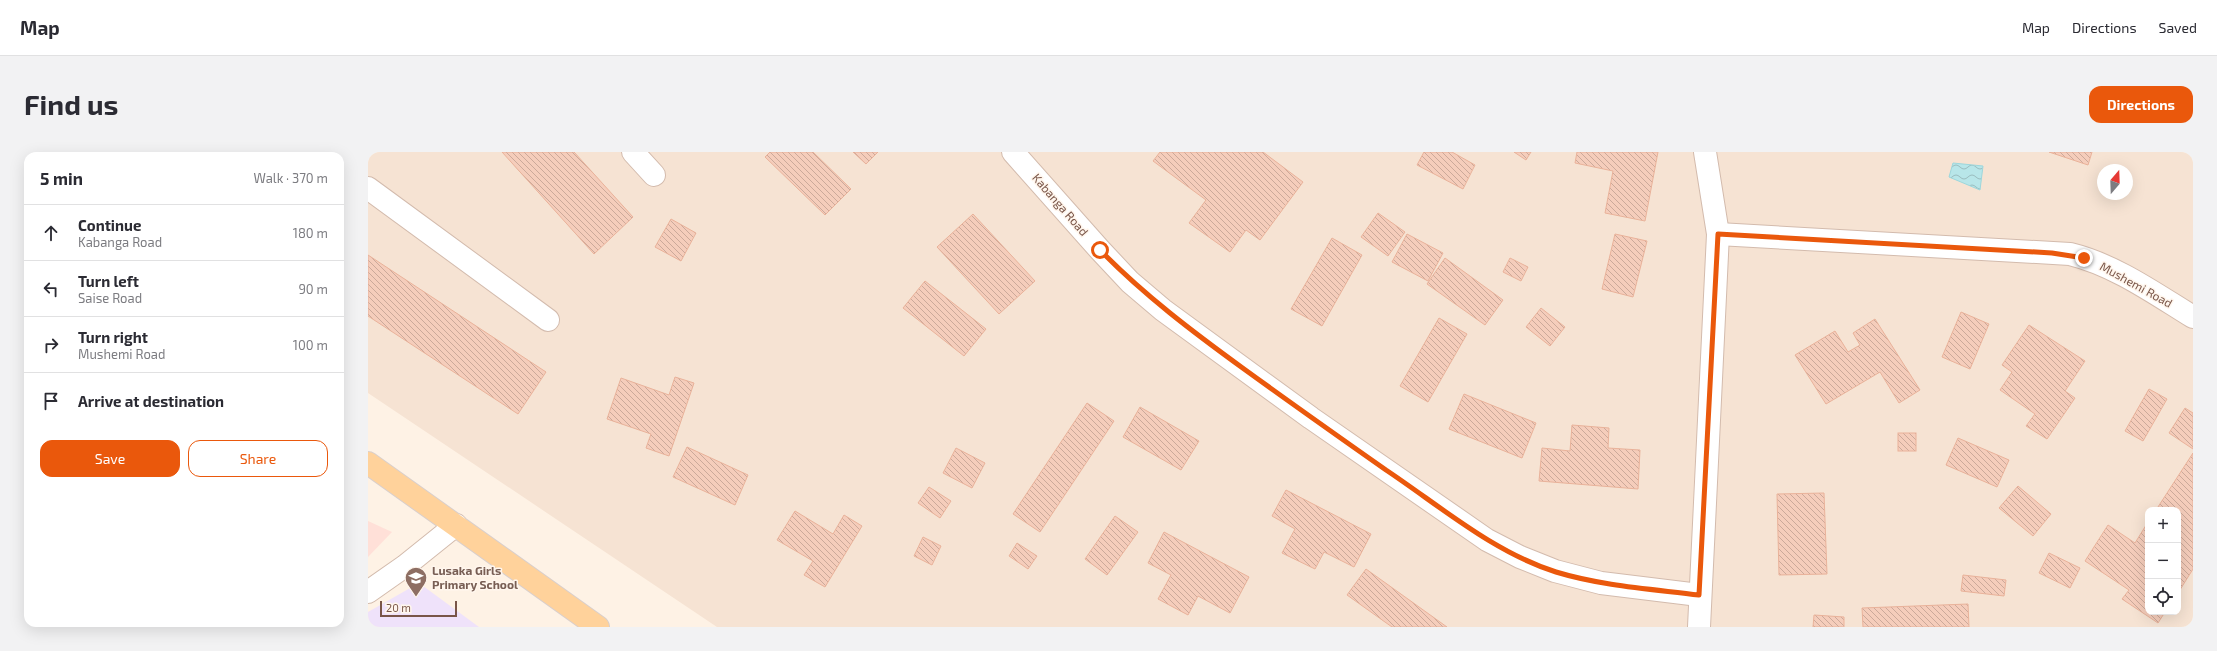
<!DOCTYPE html>
<meta charset="utf-8">
<style>
:root{--surface:#fff;--page:#f2f2f3;--text:#2b2b33;--muted:#7c7c81;--line:#e1e1e2;--accent:#ea580c}
body{margin:0;font-family:"Exo 2",sans-serif;background:var(--page);color:var(--text)}
.controls{position:absolute;right:12px;bottom:12px;display:grid;overflow:hidden;border-radius:8px;box-shadow:0 4px 16px #0002}
.controls button{width:36px;height:36px;display:grid;place-items:center;padding:0;border:0;border-bottom:1px solid var(--line);background:var(--surface);color:var(--text);font:20px sans-serif}
.compass{position:absolute;left:1729px;top:12px;width:36px;height:36px;border-radius:50%;background:var(--surface);box-shadow:0 4px 16px #0002;rotate:19deg}
.scale{position:absolute;left:12px;bottom:10px;width:77px;box-sizing:border-box;padding-left:4px;border:2px solid #795548;border-top:0;font-size:11px;line-height:14px;white-space:nowrap;color:#795548;-webkit-text-stroke:3px #fff6ed;paint-order:stroke}
.stop{position:absolute;width:12px;height:12px;margin:-9px;border:3px solid #ea580c;border-radius:50%;background:#fff}
.stop.end{background:#ea580c;border-color:#fff;box-shadow:0 1px 4px #0008}
.list{margin:0;padding:0;list-style:none}
h2{display:flex;justify-content:space-between;align-items:center;height:52px;margin:0;padding:0 16px;font-size:17px}
h2 small{font-size:13px;font-weight:400;color:var(--muted)}
.list li{display:grid;grid-template-columns:26px 1fr auto;gap:12px;align-items:center;box-sizing:border-box;height:56px;padding:0 16px;border-top:1px solid var(--line)}
.list b{display:block;font-size:15px;white-space:nowrap}
.list p{margin:0;font-size:13px;white-space:nowrap;color:var(--muted)}
.list em{font-size:13px;font-style:normal;color:var(--muted)}
.actions{display:flex;gap:8px;padding:12px 16px}
.actions a{flex:1;padding:9px 0;border:1px solid var(--accent);border-radius:12px;text-align:center;font-size:14px;color:var(--accent)}
.actions .main{background:var(--accent);color:#fff}
.icon{flex:none;width:22px;height:22px;fill:none;stroke:currentColor;stroke-width:2;stroke-linecap:round;stroke-linejoin:round}
.map{position:relative;flex:none;width:1825px;height:475px;overflow:hidden;border-radius:12px}
header{display:flex;align-items:center;gap:24px;box-sizing:border-box;height:56px;padding:0 20px;background:var(--surface);border-bottom:1px solid var(--line)}
header strong{font-size:19px}
nav{display:flex;gap:22px;margin-inline-start:auto;font-size:14px}
.intro{display:flex;align-items:center;justify-content:space-between;box-sizing:border-box;height:96px;padding:0 24px}
h1{margin:0;font-size:28px}
.button{padding:10px 18px;border-radius:12px;background:var(--accent);color:#fff;font-size:14px;font-weight:700}
main{display:flex;gap:24px;padding:0 24px}
aside{flex:1;background:var(--surface);border-radius:12px;box-shadow:0 4px 16px #0002}
.map>svg:first-child{display:block}
</style>
<header>
<strong>Map</strong>
<nav><a>Map</a><a>Directions</a><a>Saved</a></nav>
</header>
<div class="intro"><h1>Find us</h1><a class="button">Directions</a></div>
<main>
<aside>
<h2>5 min<small>Walk · 370 m</small></h2>
<ul class="list">
<li><svg class="icon" aria-label="ahead" viewBox="0 0 24 24"><path d="M12 20V5M6 11l6-6 6 6"/></svg><div><b>Continue</b><p>Kabanga Road</p></div><em>180 m</em></li>
<li><svg class="icon" aria-label="left" viewBox="0 0 24 24"><path d="M17 20v-9H6M10 6l-5 5 5 5"/></svg><div><b>Turn left</b><p>Saise Road</p></div><em>90 m</em></li>
<li><svg class="icon" aria-label="right" viewBox="0 0 24 24"><path d="M7 20v-9h11M14 6l5 5-5 5"/></svg><div><b>Turn right</b><p>Mushemi Road</p></div><em>100 m</em></li>
<li><svg class="icon" aria-label="arrive" viewBox="0 0 24 24"><path d="M6 21V4h12l-3 4 3 4H6"/></svg><div><b>Arrive at destination</b></div></li>
</ul>
<div class="actions"><a class="main">Save</a><a>Share</a></div>
</aside>
<div class="map">
<svg width="1825" height="475" viewBox="0 0 1825 475">
<defs>
<pattern id="water-waves" width="16" height="10" patternUnits="userSpaceOnUse"><rect width="16" height="10" fill="#b8e6e9"/><path d="M0 5q4-4 8 0t8 0" fill="none" stroke="#9abdbf"/></pattern>
<pattern id="building-back-hatch" width="6" height="6" patternUnits="userSpaceOnUse"><rect width="6" height="6" fill="#f5cdbb"/><path d="M-1 5l2 2M0 0l6 6M5-1l2 2" fill="none" stroke="#cba99a"/></pattern>
</defs>
<rect width="100%" height="100%" fill="#fef2e5"/>
<!-- residential -->
<path fill="#f6e3d3" fill-rule="evenodd" d="M0,0H1825V475H349L0,241ZM1735,18H1759V42H1735ZM1780,358H1810V460H1780Z"/>
<!-- commercial -->
<polygon fill="#ffe0d8" points="0,369 24,380 0,405"/>
<!-- education -->
<polygon fill="#efe2fa" points="51,431 111,475 0,475 0,460"/>
<!-- water -->
<polygon fill="url(#water-waves)" stroke="#9dd7dc" points="1585,11 1615,14 1612,38 1581,25"/>
<!-- building -->
<g fill="url(#building-back-hatch)" stroke="#e9b29a">
<polygon points="134,0 206,0 265,65 226,102"/>
<polygon points="402,0 445,0 483,37 457,63 397,5"/>
<polygon points="485,0 510,0 498,12"/>
<polygon points="792,0 895,0 935,30 892,88 878,78 862,100 821,71 838,48 785,9"/>
<polygon points="1056,0 1084,0 1107,13 1095,37 1049,13"/>
<polygon points="1146,0 1163,0 1158,8"/>
<polygon points="1209,0 1290,0 1277,69 1237,61 1245,19 1207,11"/>
<polygon points="1681,0 1724,0 1720,13"/>
<polygon points="1010,61 1037,80 1020,104 993,85"/>
<polygon points="605,62 667,129 631,162 569,95"/>
<polygon points="303,67 328,81 313,109 287,95"/>
<polygon points="1039,82 1075,101 1060,129 1024,110"/>
<polygon points="1247,82 1279,89 1265,145 1234,137"/>
<polygon points="964,86 994,103 954,174 923,157"/>
<polygon points="0,103 178,220 150,262 0,164"/>
<polygon points="1077,106 1135,148 1117,173 1059,132"/>
<polygon points="1142,106 1160,115 1153,129 1135,120"/>
<polygon points="557,129 618,177 596,204 535,156"/>
<polygon points="1173,156 1197,175 1182,194 1158,175"/>
<polygon points="1593,160 1621,172 1602,217 1574,205"/>
<polygon points="1071,166 1099,182 1060,250 1032,234"/>
<polygon points="1507,167 1552,238 1531,251 1512,220 1458,252 1427,203 1467,179 1480,200 1492,193 1485,181"/>
<polygon points="1661,173 1717,209 1697,239 1707,246 1679,287 1658,274 1667,262 1632,238 1644,220 1634,213"/>
<polygon points="307,225 326,231 301,304 278,296 283,282 239,267 253,226 301,243"/>
<polygon points="1781,237 1799,247 1775,289 1757,279"/>
<polygon points="1096,242 1168,271 1154,306 1081,277"/>
<polygon points="719,251 746,269 672,380 645,362"/>
<polygon points="772,255 831,289 813,318 755,285"/>
<polygon points="1817,256 1825,261 1825,297 1801,281"/>
<polygon points="1204,273 1241,276 1240,296 1272,298 1270,337 1171,329 1174,296 1202,299"/>
<rect x="1530" y="281" width="18" height="18"/>
<polygon points="1590,286 1641,308 1629,335 1578,313"/>
<polygon points="319,295 380,323 367,353 305,325"/>
<polygon points="588,296 617,311 604,336 575,321"/>
<polygon points="1825,301 1825,417 1810,441 1810,358 1788,358"/>
<polygon points="1650,334 1683,362 1665,384 1631,356"/>
<polygon points="561,335 583,349 572,366 550,351"/>
<polygon points="918,338 1003,382 986,415 956,400 947,417 914,401 927,377 904,364"/>
<polygon points="1456,341 1459,422 1411,423 1409,342"/>
<polygon points="427,359 465,382 476,363 494,374 457,435 436,423 445,409 409,388"/>
<polygon points="747,364 770,380 739,423 717,407"/>
<polygon points="1780,370 1780,460 1797,460 1790,471 1754,447 1761,438 1717,409 1740,373 1767,391"/>
<polygon points="796,380 881,425 862,461 830,444 820,463 790,447 803,423 780,411"/>
<polygon points="555,385 573,394 564,413 546,404"/>
<polygon points="649,391 669,404 660,417 641,404"/>
<polygon points="1681,401 1712,416 1702,436 1671,421"/>
<polygon points="998,417 1079,475 1024,475 979,443"/>
<polygon points="1595,423 1638,428 1636,444 1593,439"/>
<polygon points="1600,452 1601,475 1495,475 1494,456"/>
<polygon points="1446,463 1476,465 1476,475 1445,475"/>
</g>
<g fill="none" stroke-linecap="round" stroke-linejoin="round">
<!-- minor casing -->
<g stroke="#d3bbad" stroke-width="24">
<g id="minor">
<polyline points="265,0 286,23"/>
<polyline points="645,0 732,98 762,130 795,158 943,266 1119,388 1152,405 1187,419 1233,431 1331,443"/>
<polyline points="0,36 180,168"/>
<path d="M1350,82L1702,102C1747,113 1786,141 1825,165"/>
<polyline points="0,440 37,414 88,373"/>
<polyline points="1331,475 1350,82 1337,0"/>
</g>
</g>
<!-- major casing -->
<g stroke="#d9cfcc" stroke-width="24">
<polyline id="major" points="0,311 230,475"/>
</g>
<!-- minor -->
<use href="#minor" stroke="#fff" stroke-width="22"/>
<!-- major -->
<use href="#major" stroke="#ffd29b" stroke-width="22"/>
</g>
<g fill="none" stroke-linecap="round" stroke-linejoin="round">
<!-- route -->
<path stroke="#ea580c" stroke-width="5" d="M732,98C776,143 825,180 876,217C923,251 971,285 1018,318C1072,354 1125,400 1188,420C1234,434 1283,437 1331,443L1350,82L1684,101L1716,106"/>
</g>
<!-- icons -->
<defs>
<g id="school-pin" transform="scale(1.15)"><path d="M0 17L-7.5 6A9.5 9.5 0 1 1 7.5 6Z" fill="#8d6e63" stroke="#fff6ed"/><path d="M0-5L7-2L0 1L-7-2ZM-4 1L0 2.5L4 1V4Q0 6-4 4Z" fill="#fff"/></g>
</defs>
<g fill-rule="evenodd">
<use href="#school-pin" x="48" y="426"/>
</g>
<g text-anchor="middle" stroke-width="3" stroke-linejoin="round" paint-order="stroke">
<!-- street labels -->
<g font-size="12" fill="#795548" stroke="#fff6ed">
<text transform="translate(692 53) rotate(49)" y="4">Kabanga Road</text>
<text transform="translate(1768 133) rotate(29)" y="4">Mushemi Road</text>
</g>
<!-- education labels -->
<g font-size="12" font-weight="bold" fill="#785e54" stroke="#fff6ed" text-anchor="start">
<text x="64" y="423">Lusaka Girls<tspan x="64" dy="14">Primary School</tspan></text>
</g>
</g>
</svg>
<div class="controls">
<button>+</button>
<button>−</button>
<button><svg class="icon" aria-label="locate" viewBox="0 0 24 24"><circle cx="12" cy="12" r="6"/><path d="M12 2v4M12 18v4M2 12h4M18 12h4"/></svg></button>
</div>
<svg class="compass" viewBox="-18 -18 36 36"><path d="M0-13l5 13h-10z" fill="#e53935"/><path d="M0 13l5-13h-10z" fill="#7c7c81"/></svg>
<div class="scale">20 m</div>
<div class="stop" style="left:732px;top:98px"></div>
<div class="stop end" style="left:1716px;top:106px"></div>
</div>
</main>
